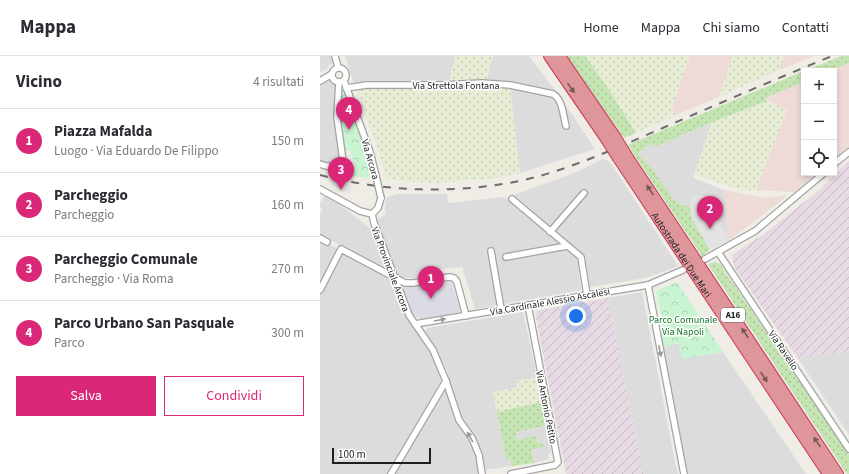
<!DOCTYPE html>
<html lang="it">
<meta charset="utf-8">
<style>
:root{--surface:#fff;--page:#f7f7f7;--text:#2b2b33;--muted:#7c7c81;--line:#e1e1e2;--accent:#db2777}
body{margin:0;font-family:"Source Sans 3",sans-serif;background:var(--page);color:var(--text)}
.controls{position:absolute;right:12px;top:12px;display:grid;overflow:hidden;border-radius:0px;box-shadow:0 2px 6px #0003}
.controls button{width:36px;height:36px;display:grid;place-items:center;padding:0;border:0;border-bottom:1px solid var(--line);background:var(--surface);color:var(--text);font:20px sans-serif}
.scale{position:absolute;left:12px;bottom:10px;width:99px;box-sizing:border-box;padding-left:4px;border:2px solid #1f1f1f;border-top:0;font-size:11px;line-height:14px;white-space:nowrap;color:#1f1f1f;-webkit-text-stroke:3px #fff;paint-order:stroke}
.you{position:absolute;left:256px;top:260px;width:14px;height:14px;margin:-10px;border:3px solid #fff;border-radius:50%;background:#1a73e8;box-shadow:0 0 0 6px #1a73e833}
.badge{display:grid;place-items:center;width:26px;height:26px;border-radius:50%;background:var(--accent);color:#fff;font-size:13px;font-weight:700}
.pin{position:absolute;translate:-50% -33px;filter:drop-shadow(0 1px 2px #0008)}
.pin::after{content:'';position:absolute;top:21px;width:14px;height:12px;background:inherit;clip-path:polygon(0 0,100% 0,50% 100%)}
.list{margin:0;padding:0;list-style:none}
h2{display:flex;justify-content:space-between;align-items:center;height:52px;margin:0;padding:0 16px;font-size:17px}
h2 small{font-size:13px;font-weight:400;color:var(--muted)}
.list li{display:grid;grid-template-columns:26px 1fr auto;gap:12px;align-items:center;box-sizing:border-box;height:64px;padding:0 16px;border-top:1px solid var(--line)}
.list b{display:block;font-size:15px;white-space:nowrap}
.list p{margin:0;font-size:13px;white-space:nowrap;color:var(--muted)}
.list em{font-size:13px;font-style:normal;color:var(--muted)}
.actions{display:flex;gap:8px;padding:12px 16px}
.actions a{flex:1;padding:9px 0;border:1px solid var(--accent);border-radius:0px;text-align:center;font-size:14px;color:var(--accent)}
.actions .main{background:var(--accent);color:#fff}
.icon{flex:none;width:22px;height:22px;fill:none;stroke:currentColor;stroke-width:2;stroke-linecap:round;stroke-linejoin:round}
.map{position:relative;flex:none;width:529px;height:418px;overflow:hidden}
header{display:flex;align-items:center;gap:24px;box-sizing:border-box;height:56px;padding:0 20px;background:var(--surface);border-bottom:1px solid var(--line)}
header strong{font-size:19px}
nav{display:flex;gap:22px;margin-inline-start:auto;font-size:14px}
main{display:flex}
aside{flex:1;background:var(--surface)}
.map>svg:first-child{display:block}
</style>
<header>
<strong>Mappa</strong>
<nav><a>Home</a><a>Mappa</a><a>Chi siamo</a><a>Contatti</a></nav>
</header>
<main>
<aside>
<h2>Vicino<small>4 risultati</small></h2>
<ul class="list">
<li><span class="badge">1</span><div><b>Piazza Mafalda</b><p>Luogo · Via Eduardo De Filippo</p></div><em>150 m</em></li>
<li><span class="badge">2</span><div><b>Parcheggio</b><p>Parcheggio</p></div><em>160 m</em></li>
<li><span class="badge">3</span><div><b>Parcheggio Comunale</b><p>Parcheggio · Via Roma</p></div><em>270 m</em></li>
<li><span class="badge">4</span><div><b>Parco Urbano San Pasquale</b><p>Parco</p></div><em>300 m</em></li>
</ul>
<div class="actions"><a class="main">Salva</a><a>Condividi</a></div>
</aside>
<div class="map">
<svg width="529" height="418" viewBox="0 0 529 418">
<defs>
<pattern id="industrial-furrows" width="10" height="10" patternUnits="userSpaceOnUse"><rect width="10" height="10" fill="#e7d9e3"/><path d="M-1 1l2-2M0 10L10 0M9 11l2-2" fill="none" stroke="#c6bac2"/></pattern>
<pattern id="farmland-dots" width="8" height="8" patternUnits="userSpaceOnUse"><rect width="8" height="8" fill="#e7ecd4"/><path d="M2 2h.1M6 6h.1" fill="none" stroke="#c6cab6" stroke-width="1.8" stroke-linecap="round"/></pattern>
<pattern id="grass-dots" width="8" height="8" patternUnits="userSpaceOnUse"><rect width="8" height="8" fill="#c4e4b2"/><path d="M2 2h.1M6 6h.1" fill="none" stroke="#a8c399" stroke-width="1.8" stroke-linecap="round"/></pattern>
<pattern id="park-crowns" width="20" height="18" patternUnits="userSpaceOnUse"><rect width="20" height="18" fill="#c8f4d2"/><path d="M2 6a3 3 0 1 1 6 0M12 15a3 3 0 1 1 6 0" fill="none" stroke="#abd1b4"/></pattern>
</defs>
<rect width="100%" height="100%" fill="#efede6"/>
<!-- residential -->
<g fill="#dddcdc">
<polygon points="0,0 13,0 13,7 9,9 7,13 0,16"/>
<polygon points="25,0 135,0 129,25 47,25 34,28"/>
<polygon points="173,0 209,0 239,39 275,93 200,117 190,32 196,33 197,28 167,23"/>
<polygon points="10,24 16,28 14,62 21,105 18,109 0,106 0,30"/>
<polygon points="392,66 373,122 404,134 408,185 386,141 374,140 370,150 361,149 356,146 330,110 318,98 327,90 333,88 335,91"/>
<polygon points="283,103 290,106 358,210 326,222 270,231 265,200 194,139 254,117"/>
<polygon points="77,138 127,138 128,147 184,141 257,201 261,234 155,253 142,211 100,215 103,221 88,222 79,221 75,217 57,164 66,158 65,153 66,142"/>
<polygon points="4,140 16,146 54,175 68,211 64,212 61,211 0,178 0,158 3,153 0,151 0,148"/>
<polygon points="0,184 18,193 72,223 111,295 123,321 68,418 0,418"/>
<polygon points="322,236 355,406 358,418 323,418 288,242"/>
<polygon points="203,256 217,321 196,325 197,331 173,336 186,403 190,402 192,410 164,414 162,398 152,378 144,365 136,350 127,315 116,292 104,275 108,272"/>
<polygon points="359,287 362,303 403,296 486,418 367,418 343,291"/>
<polygon points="529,296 529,379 477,301"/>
<polygon points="127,328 134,347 131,353 156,396 160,418 75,418"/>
<polygon points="225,370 231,397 228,398 229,403 214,407 211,394 222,386 217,387 215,381 197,384 196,376"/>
</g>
<!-- commercial -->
<g fill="#eedbd8">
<polygon points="370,0 413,0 399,41 356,59 352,51"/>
<polygon points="464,0 494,0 459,14"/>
<polygon points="529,7 529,92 514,104 514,15 510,15"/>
<polygon points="484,26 484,117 497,117 474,136 436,134 467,54 445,43 447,41"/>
<polygon points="404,134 445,142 465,139 466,141 408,185"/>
</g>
<!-- industrial -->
<g fill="url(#industrial-furrows)">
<polygon points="529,105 529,296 477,301 414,211 412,199 448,175 499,134"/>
<polygon points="288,242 323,418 246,418 215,255"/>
</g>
<!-- farmland -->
<g fill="url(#farmland-dots)">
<polygon points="135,0 173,0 167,23 129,25"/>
<polygon points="265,0 370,0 352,51 356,59 316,77 287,31"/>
<polygon points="413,0 464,0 459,14 399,41"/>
<polygon points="167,29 190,32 200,117 175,122 116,127 67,124 58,93 39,41 38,37 39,32 121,32"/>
<polygon points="447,45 467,54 436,134 426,134 415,132 374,118 392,66"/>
<polygon points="217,321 222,346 177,356 173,336 197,331 196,325"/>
</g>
<!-- grass -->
<g fill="url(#grass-dots)">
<polygon points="247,0 265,0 287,31 316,77 304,82"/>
<polygon points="521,0 529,0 529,7 510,15 485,15"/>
<polygon points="484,15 484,26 447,41 445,43 447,45 392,66 335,91 333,88 327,90 318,98 330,110 356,146 361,149 370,150 371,161 390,194 382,200 308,89"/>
<polygon points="395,206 400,208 529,399 529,418 527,418 388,208"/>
<polygon points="222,346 225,370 196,376 197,384 216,380 217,387 222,386 223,391 211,394 214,407 192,410 190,402 186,403 177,356"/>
</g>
<!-- park -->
<g fill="url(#park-crowns)">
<polygon points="22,34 26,34 53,123 23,118 35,111 30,93 23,95 19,62 20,35"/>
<polygon points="357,226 403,296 362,303 359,287 343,291 340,275 344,271 336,235"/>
</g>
<!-- parking -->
<g fill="#e3e3e3">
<polygon points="11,124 32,129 30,138 12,130"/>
<polygon points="378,139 386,141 408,185 390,194 371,161 370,150 374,140"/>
</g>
<!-- plaza -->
<polygon fill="#dcdbe4" points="130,226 132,228 140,253 138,257 101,263 96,261 90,256 82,231"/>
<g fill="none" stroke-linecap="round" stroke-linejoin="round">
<!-- minor casing -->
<g stroke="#a3a3a3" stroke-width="8">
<g id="minor">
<polyline points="15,0 18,11"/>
<circle cx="19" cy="19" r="7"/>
<polyline points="0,25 12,18"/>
<polyline points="24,25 50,96 56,120"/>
<path d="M26,32L47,29H121L162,27L190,29L233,38C243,44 243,60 246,70"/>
<polyline points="0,108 6,110 19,111 23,105 17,61 19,26"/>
<polyline points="514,108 529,96"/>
<polyline points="0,133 40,155 52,158"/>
<polyline points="192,143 261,201 267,239"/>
<polyline points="52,158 54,167 89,259 113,294 126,325 139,364 152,382 159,399 162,418"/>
<polyline points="52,158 58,152 61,142"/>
<polyline points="230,176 264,137"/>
<polyline points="0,182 7,186"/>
<polyline points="171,195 181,253"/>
<polyline points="398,196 529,393"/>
<polyline points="186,201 247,190"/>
<polyline points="385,203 435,175 504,117"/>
<polyline points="328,229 364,418"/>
<polyline points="0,234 21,193 85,227 93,227 129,221 134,222 137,226 146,260"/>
<polyline points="95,268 328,229 363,214"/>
<polyline points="71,418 126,325"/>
<polyline points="191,418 235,409 238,406 208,249"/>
</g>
</g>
<!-- motorway casing -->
<g stroke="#c93756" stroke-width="12">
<g id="motorway">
<polyline points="229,0 286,83"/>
<polyline points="240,0 294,79"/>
<polyline points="307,100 518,418"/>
<path id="s1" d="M298,102L508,418"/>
</g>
</g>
<!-- minor -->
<use href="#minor" stroke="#fff" stroke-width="5.5"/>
<!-- motorway -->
<use href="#motorway" stroke="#de969a" stroke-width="10"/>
<!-- rail -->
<path stroke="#6d6d6d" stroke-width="2" stroke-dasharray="8 8" stroke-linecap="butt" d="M0,119C62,135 126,138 189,127C241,118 296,92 345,71C400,47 456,23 512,0"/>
<!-- minor-bridge casing -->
<g stroke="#a3a3a3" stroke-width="8" stroke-linecap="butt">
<polyline id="minor-bridge" points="56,120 61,142"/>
</g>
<!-- motorway-bridge casing -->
<g stroke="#c93756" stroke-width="12" stroke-linecap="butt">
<g id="motorway-bridge">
<polyline points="294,79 307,100"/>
<polyline points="286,83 298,102"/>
</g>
</g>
<!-- minor-bridge -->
<use href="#minor-bridge" stroke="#fff" stroke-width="5.5"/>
<!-- motorway-bridge -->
<use href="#motorway-bridge" stroke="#de969a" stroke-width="10"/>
</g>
<!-- one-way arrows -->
<defs><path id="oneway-solid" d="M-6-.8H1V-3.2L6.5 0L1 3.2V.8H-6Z"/></defs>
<g fill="#755556">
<use href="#oneway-solid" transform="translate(251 32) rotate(55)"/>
<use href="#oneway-solid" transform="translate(330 134) rotate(-124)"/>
<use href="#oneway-solid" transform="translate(425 277) rotate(-124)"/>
<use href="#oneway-solid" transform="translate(444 321) rotate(56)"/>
<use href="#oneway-solid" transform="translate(497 386) rotate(-124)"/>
</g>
<g fill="#9a9a9a">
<use href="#oneway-solid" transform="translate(120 264) rotate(-10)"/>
<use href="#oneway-solid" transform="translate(340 295) rotate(79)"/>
<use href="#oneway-solid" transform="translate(150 381) rotate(-120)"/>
</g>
<g text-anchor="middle" stroke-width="3" stroke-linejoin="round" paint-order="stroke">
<!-- shield labels -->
<rect fill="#fff" stroke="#626262" stroke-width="1" x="401" y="252" width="24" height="14" rx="3"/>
<g font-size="9" font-weight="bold" fill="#1f1f1f">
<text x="413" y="262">A16</text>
</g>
<!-- street labels -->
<g font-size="10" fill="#1f1f1f" stroke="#fff">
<text x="136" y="33">Via Strettola Fontana</text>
<text transform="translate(51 103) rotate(74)" y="4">Via Arcora</text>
<text dy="4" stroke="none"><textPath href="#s1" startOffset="116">Autostrada dei Due Mari</textPath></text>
<text transform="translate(71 213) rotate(69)" y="4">Via Provinciale Arcora</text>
<text transform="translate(230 245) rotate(-10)" y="4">Via Cardinale Alessio Ascalesi</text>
<text transform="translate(464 294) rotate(56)" y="4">Via Ravello</text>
<text transform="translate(227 351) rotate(79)" y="4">Via Antonio Petito</text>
</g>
<!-- park labels -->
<g font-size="10" fill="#17732b" stroke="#fff">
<text x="363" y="267">Parco Comunale<tspan x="363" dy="12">Via Napoli</tspan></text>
</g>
</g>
</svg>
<div class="controls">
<button>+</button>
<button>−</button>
<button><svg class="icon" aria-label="locate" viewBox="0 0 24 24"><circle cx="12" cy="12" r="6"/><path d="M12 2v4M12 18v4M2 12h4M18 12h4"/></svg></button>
</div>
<div class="scale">100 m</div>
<div class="you"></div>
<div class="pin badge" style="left:111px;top:243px">1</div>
<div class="pin badge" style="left:390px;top:173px">2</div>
<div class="pin badge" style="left:21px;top:134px">3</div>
<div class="pin badge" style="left:29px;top:74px">4</div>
</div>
</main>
